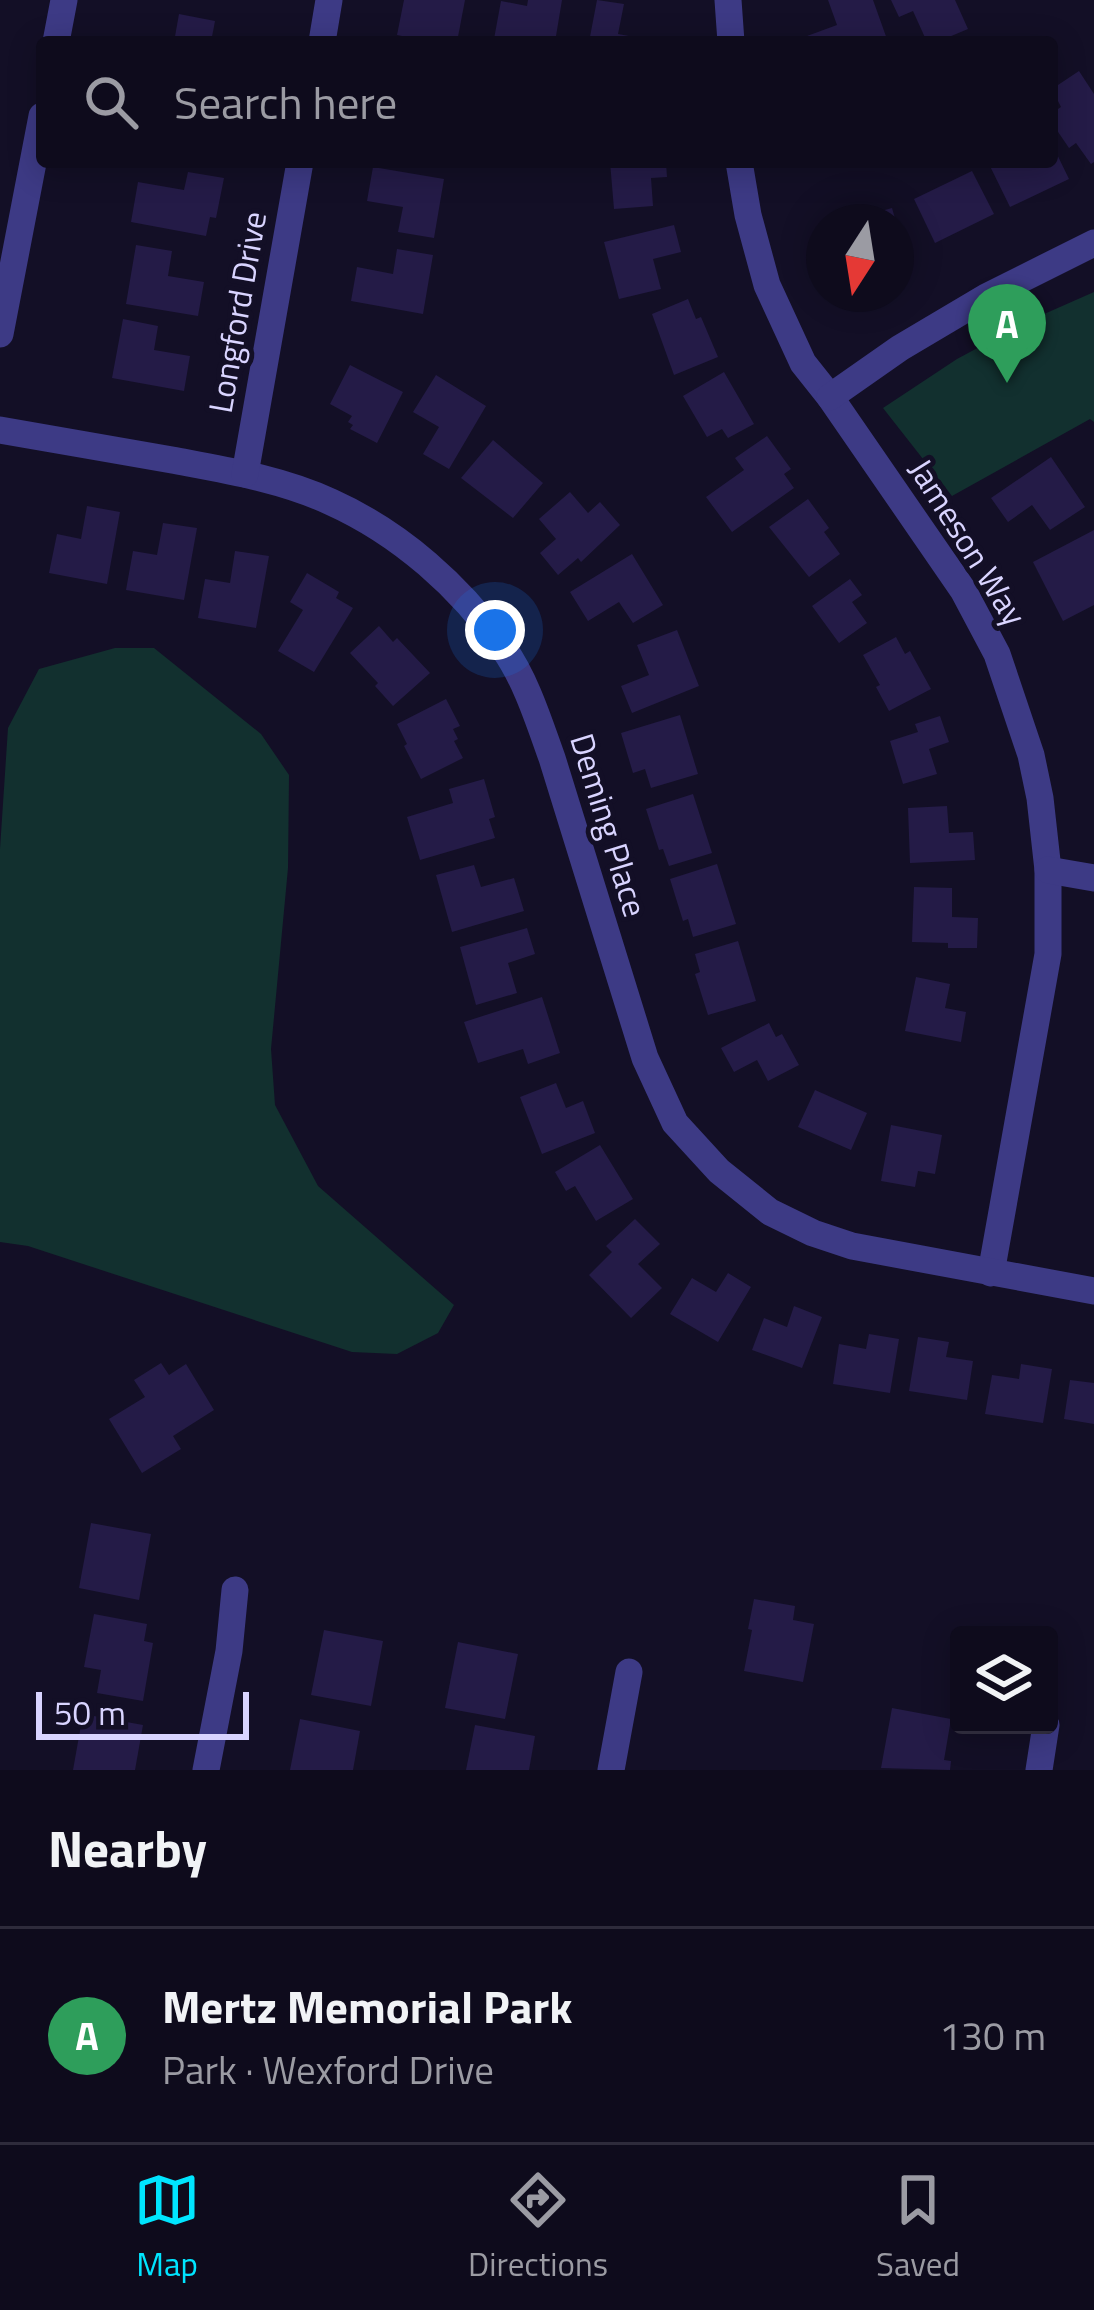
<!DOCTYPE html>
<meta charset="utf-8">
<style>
:root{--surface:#0e0b1c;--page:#171425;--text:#f1f3f6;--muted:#9b9ba3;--line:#2e2b3b;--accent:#00e5ff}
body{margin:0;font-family:"Titillium Web",sans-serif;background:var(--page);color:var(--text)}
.controls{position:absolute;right:36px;bottom:36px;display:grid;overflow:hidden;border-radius:12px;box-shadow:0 6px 30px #0003}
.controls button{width:108px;height:108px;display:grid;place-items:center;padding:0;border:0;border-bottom:3px solid var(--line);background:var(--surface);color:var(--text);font:60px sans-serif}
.compass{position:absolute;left:806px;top:204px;width:108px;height:108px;border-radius:50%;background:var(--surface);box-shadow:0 6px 30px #0003;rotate:192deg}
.scale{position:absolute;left:36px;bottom:30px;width:213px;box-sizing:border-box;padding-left:12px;border:6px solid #d9d4ff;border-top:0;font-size:33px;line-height:42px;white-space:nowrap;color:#d9d4ff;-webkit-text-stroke:9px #130f26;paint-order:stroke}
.you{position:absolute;left:495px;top:630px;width:42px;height:42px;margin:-30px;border:9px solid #fff;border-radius:50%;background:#1a73e8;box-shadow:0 0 0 18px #1a73e833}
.badge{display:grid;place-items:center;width:78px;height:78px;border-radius:50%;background:var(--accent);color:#fff;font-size:39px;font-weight:700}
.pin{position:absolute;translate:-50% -99px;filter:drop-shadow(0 3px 6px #0008)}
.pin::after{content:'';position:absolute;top:63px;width:42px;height:36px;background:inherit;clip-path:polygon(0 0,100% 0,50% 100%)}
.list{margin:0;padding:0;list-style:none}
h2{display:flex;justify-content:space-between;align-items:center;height:156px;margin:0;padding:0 48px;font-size:51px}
h2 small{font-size:39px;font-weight:400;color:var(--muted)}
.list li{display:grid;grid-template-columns:78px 1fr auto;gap:36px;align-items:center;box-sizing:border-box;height:216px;padding:0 48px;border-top:3px solid var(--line)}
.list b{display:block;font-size:45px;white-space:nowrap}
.list p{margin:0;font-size:39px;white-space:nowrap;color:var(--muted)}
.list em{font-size:39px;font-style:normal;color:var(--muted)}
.icon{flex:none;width:66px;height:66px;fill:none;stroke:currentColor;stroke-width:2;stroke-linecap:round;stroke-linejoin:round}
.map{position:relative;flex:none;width:1094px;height:1770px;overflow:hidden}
.search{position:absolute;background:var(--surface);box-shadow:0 6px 30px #0003;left:36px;right:36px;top:36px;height:132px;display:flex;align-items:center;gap:30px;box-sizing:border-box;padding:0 42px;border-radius:12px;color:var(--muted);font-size:45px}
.sheet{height:372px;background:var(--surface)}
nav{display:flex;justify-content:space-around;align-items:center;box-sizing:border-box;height:168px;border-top:3px solid var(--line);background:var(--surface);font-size:33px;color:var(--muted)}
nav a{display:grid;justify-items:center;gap:6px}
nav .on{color:var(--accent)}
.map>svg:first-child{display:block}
</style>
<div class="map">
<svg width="1094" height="1770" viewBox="0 0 1094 1770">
<rect width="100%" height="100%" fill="#130f26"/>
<!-- green -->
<g fill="#12302f">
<polygon points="1094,292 1094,422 1090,419 952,496 883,408 957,359 1026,322"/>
<polygon points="115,648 154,648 261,734 289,775 288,868 271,1049 275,1105 318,1186 454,1305 438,1333 397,1354 352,1352 28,1246 0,1242 0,849 8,728 39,669"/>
</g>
<!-- building -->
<g fill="#241b47">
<polygon points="404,0 465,0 457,42 431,42 397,35"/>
<polygon points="528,0 562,0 555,42 513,42 494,39 501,1 527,6"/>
<polygon points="597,0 624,4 618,34 651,40 651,42 589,42"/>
<polygon points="828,0 873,0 888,42 809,42 807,36 837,25"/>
<polygon points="891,0 955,0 968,29 937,42 927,42 913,11 899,17"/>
<polygon points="179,14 215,21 211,42 174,42"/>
<polygon points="1079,71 1094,94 1094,162 1091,164 1076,143 1069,148 1052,123 1052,113 1061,107 1052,89"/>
<polygon points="1052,144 1069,179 1010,207 988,162 1052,162"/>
<polygon points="610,162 666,162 667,177 651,178 653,206 614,209"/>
<polygon points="373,167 444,179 434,238 398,232 403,207 367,201"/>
<polygon points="972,171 994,214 935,243 914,199"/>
<polygon points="188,172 224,178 216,218 210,217 206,236 131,222 138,182 184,190"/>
<polygon points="892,208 896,222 846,222 846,221"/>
<polygon points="674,225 681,252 653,259 661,289 619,299 604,242"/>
<polygon points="136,245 172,251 168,276 204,282 198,316 126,304"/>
<polygon points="397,249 433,255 423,314 351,301 357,267 393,274"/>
<polygon points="688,299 696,319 701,317 718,357 674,375 652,314"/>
<polygon points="123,319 158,326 154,350 190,356 184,391 112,378"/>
<polygon points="350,365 403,392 377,443 350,429 353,425 348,422 352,416 330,404"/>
<polygon points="724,372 754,424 728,438 722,429 707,437 683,396"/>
<polygon points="436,375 486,406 449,469 423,454 439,427 413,412"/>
<polygon points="767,436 791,469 784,474 794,488 732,532 706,497 744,470 735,458"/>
<polygon points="493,440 543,483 513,518 461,478"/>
<polygon points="1051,457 1085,507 1050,530 1032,505 1008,522 991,498"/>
<polygon points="570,492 588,513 600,502 620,525 581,562 578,558 558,575 540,553 556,539 539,519"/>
<polygon points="808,499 829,528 824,532 840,554 809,577 769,527"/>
<polygon points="87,506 120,512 107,584 49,573 57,534 81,539"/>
<polygon points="163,523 197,528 184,600 126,590 133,551 157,555"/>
<polygon points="1094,530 1094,605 1063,621 1033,562"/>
<polygon points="235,551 269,556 256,628 198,618 205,579 230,583"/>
<polygon points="632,554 663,605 633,623 619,602 588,621 570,592"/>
<polygon points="307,573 339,592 336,598 353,608 314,672 278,651 303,610 290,602"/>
<polygon points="850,579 862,595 852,602 867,623 839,643 812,606"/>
<polygon points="379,626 393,642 397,638 430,673 393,706 375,686 378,683 350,653"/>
<polygon points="677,630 699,686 632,713 621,686 649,675 637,645"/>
<polygon points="896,637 905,654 910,651 931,689 889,711 876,687 880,685 863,655"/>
<polygon points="446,699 460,726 453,729 458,739 454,741 463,758 421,779 404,746 407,744 397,724"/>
<polygon points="680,715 698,774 651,788 645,769 633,773 621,733"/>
<polygon points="940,716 949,742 929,749 937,774 903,784 890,741 918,732 915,724"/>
<polygon points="484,779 495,817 489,819 495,838 420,860 407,817 453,803 449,789"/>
<polygon points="693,794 712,853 669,866 663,849 659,850 646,809"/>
<polygon points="947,806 949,833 973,832 975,860 910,863 908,808"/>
<polygon points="717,864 736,924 693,937 688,919 683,921 670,879"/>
<polygon points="474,865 481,887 514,878 524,911 452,932 436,875"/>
<polygon points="914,887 952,888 952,917 978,918 977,948 948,948 948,943 912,942"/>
<polygon points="527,928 535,954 508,963 517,993 476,1005 460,947"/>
<polygon points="738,941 756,1001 708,1015 695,974 700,972 695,954"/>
<polygon points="916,977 950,984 945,1008 966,1012 961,1042 905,1031"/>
<polygon points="542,997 560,1053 528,1064 523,1049 478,1063 464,1022"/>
<polygon points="769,1023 776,1037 782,1034 799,1065 768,1081 757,1060 734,1072 721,1048"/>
<polygon points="556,1083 566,1108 583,1101 595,1133 542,1154 520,1097"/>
<polygon points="815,1090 867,1113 851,1150 798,1127"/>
<polygon points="891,1125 942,1135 935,1174 918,1171 915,1187 881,1181"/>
<polygon points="600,1145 633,1199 596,1221 575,1186 566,1191 555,1172"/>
<polygon points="635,1219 660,1244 638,1264 662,1288 631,1318 589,1275 612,1252 606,1246"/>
<polygon points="728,1273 751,1287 718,1342 670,1314 692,1278 716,1292"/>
<polygon points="794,1306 822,1317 802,1368 752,1350 764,1318 787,1327"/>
<polygon points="869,1334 899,1339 890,1393 833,1384 839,1344 866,1349"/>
<polygon points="918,1337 949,1342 946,1357 973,1361 967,1400 909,1391"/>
<polygon points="161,1363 169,1375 186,1364 214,1410 173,1436 181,1449 142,1473 109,1419 145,1397 134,1380"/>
<polygon points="1021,1364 1052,1369 1043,1423 985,1414 992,1375 1019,1379"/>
<polygon points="1070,1380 1094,1383 1094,1424 1064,1419"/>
<polygon points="91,1523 151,1534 139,1600 79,1588"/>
<polygon points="754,1599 795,1606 793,1620 814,1624 803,1682 744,1671 752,1630 748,1629"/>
<polygon points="94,1614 147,1624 144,1641 153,1643 143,1701 97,1693 101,1670 84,1667"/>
<polygon points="324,1630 383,1641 371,1706 311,1695"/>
<polygon points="458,1642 518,1654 505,1719 445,1708"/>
<polygon points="892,1708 951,1719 944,1760 951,1761 950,1770 881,1768"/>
<polygon points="83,1714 143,1725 135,1770 73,1770"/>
<polygon points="300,1719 360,1731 353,1770 290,1770"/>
<polygon points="475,1725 535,1736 529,1770 466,1770"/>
</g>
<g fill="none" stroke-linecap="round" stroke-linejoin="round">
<!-- street -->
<g stroke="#3d3a85" stroke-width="27">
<polyline points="728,0 731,42"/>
<polyline points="56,42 64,0"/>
<polyline points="322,42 329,0"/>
<polyline points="739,162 748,215 767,285 803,363 830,397 963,590 997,654 1031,755 1040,798 1048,870 1048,954 991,1273"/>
<polyline points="0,334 42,116"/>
<polyline points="830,397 900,348 986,297 1094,243"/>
<path d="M0,430C57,440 115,450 172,460C225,470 282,479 331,502C400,533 461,587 504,649C526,680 539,722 552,758L645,1058L675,1123L719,1171L770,1212L813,1233L852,1246L1094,1291"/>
<polyline points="245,474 300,162"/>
<polyline points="1048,870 1094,878"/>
<polyline points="206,1770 229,1651 235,1590"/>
<polyline points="611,1770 629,1672"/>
<polyline points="1039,1770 1046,1725"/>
</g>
</g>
<g text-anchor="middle" stroke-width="10" stroke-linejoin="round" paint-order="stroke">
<!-- street labels -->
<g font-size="33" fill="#d9d4ff" stroke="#130f26">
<text transform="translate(237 312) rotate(-80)" y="12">Longford Drive</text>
<text transform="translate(968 542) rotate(58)" y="12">Jameson Way</text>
<text transform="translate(609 825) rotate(73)" y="12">Deming Place</text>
</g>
</g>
</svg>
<div class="controls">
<button><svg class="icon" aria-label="layers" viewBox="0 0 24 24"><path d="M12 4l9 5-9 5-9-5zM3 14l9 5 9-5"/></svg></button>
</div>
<svg class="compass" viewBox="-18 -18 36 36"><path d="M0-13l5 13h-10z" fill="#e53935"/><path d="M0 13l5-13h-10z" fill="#9b9ba3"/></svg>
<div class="scale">50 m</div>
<div class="you"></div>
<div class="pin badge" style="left:1007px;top:383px;background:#2e9e5b">A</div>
<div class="search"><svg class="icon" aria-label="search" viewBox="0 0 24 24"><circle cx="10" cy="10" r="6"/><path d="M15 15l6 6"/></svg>Search here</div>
</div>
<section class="sheet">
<h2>Nearby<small></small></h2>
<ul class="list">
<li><span class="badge" style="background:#2e9e5b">A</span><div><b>Mertz Memorial Park</b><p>Park · Wexford Drive</p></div><em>130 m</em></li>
</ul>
</section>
<nav>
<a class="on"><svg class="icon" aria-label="map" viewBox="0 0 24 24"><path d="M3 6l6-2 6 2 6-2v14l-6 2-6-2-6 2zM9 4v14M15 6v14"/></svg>Map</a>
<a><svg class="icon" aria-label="directions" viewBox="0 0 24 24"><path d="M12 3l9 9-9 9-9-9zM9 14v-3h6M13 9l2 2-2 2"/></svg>Directions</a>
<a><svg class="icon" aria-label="saved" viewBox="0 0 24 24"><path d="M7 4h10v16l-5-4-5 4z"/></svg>Saved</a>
</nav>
